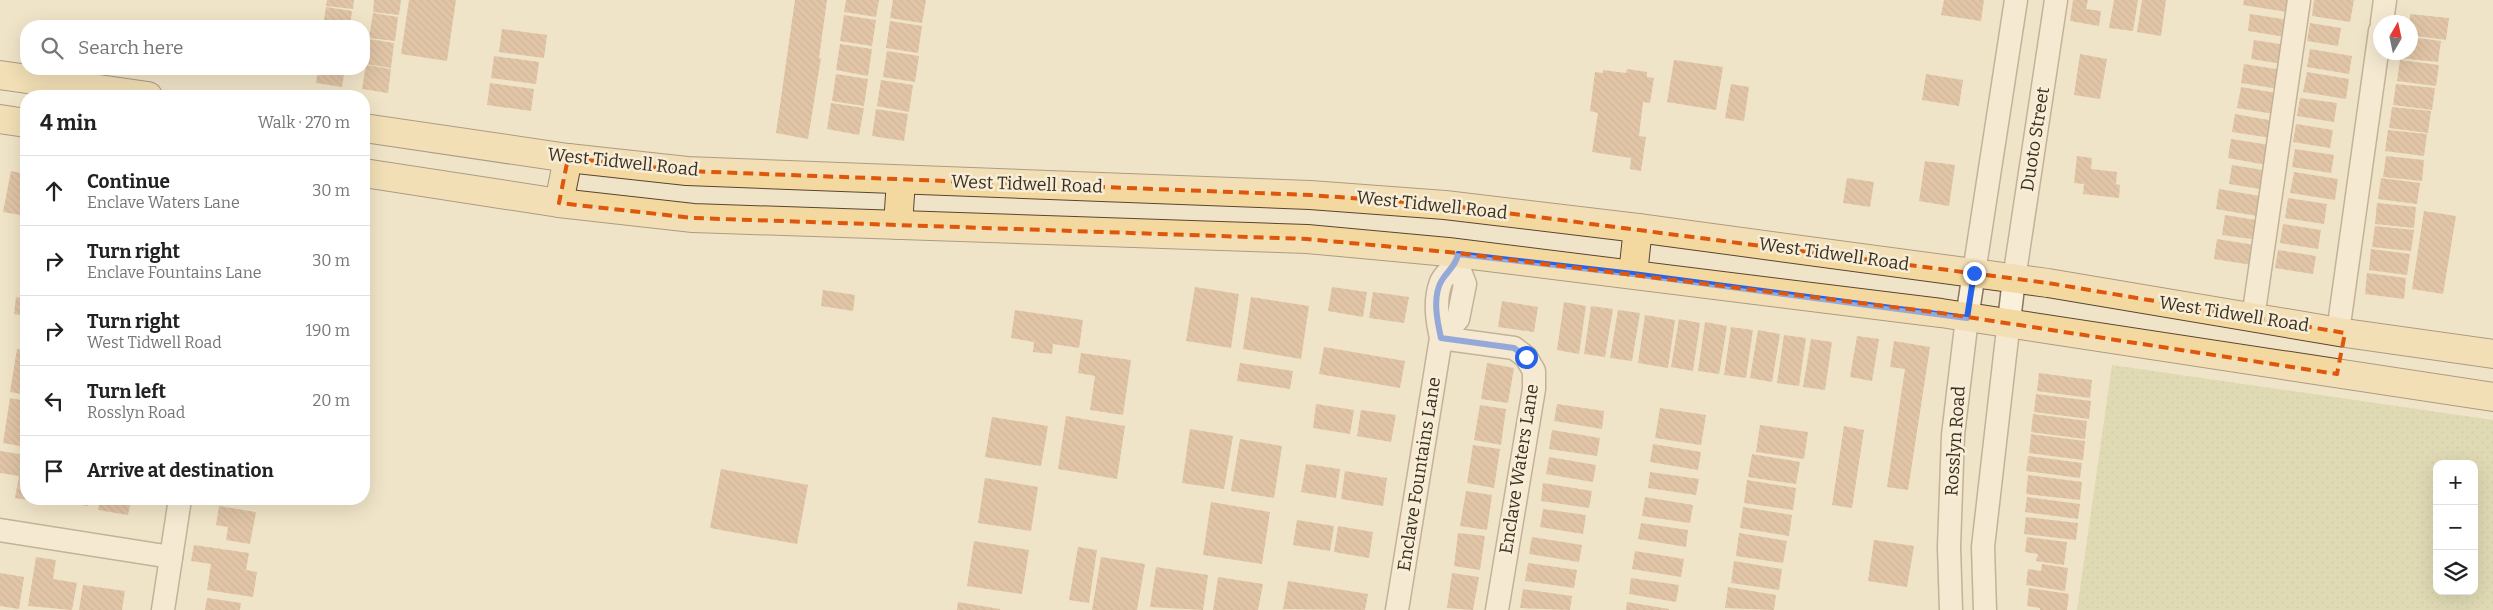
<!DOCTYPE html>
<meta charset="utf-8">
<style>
:root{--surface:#fff;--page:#f2f2f2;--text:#222;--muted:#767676;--line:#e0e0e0}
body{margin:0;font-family:Bitter,serif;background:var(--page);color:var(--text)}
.controls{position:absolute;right:15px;bottom:15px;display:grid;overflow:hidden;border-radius:10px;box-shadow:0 5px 20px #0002}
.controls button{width:45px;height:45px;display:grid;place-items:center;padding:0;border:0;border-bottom:1px solid var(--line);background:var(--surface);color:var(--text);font:25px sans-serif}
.compass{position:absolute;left:2373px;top:15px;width:45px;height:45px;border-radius:50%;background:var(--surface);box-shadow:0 5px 20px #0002;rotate:9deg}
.stop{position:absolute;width:15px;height:15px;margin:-11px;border:4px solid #2563eb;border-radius:50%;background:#fff}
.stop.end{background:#2563eb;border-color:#fff;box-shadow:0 1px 5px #0008}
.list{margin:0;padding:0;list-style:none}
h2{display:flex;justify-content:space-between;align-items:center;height:65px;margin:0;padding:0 20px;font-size:21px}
h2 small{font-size:16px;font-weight:400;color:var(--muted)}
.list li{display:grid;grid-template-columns:32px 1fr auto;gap:15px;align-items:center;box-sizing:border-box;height:70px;padding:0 20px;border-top:1px solid var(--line)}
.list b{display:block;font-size:19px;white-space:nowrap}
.list p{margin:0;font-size:16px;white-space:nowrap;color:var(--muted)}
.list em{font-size:16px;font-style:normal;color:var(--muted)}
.icon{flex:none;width:28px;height:28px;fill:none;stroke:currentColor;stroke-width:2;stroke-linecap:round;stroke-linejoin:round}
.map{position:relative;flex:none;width:2493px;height:610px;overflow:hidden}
.search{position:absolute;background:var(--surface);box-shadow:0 5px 20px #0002;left:20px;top:20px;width:350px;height:55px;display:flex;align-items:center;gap:12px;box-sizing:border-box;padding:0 18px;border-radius:20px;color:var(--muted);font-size:19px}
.panel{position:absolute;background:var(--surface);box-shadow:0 5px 20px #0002;left:20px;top:90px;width:350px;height:415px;border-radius:20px}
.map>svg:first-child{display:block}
</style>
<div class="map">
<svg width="2493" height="610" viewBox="0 0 2493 610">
<defs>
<pattern id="grass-dots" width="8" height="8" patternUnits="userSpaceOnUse" patternTransform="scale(1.25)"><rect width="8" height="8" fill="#c9cf9b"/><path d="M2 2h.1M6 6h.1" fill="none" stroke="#aeb285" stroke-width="1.8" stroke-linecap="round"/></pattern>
<pattern id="building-back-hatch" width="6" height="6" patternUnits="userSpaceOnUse" patternTransform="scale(1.25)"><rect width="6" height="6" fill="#cf9f7d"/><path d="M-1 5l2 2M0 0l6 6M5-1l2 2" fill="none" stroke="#a98266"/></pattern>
</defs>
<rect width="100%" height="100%" fill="#f0e4c8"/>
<!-- grass -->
<path fill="url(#grass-dots)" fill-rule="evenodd" d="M2112,365L2493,420V610H2077ZM2437,464H2474V591H2437Z"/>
<!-- building -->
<g fill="url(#building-back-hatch)">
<polygon points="327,0 354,0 353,9 326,6"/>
<polygon points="374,0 401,0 399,15 373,12"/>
<polygon points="409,0 456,0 447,61 401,54"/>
<polygon points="795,0 827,0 819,58 821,58 808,139 776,133"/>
<polygon points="846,0 879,0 876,17 844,12"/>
<polygon points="893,0 926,0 922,23 890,18"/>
<polygon points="1944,0 1984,0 1981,21 1941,15"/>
<polygon points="2073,0 2088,0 2086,9 2101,11 2099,26 2070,21"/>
<polygon points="2114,0 2138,0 2133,31 2109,28"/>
<polygon points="2142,0 2166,0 2161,36 2137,32"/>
<polygon points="2244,0 2289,0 2287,12 2243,5"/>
<polygon points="2314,0 2354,0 2350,22 2312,16"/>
<polygon points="326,7 352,11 350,26 323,26"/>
<polygon points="373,13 398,17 395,41 369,38"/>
<polygon points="2250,14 2289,20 2286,37 2248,31"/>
<polygon points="2410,14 2449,18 2446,40 2410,35"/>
<polygon points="844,15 876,20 872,46 840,41"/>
<polygon points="890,21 922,26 918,53 886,48"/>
<polygon points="2310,23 2341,28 2338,46 2307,41"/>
<polygon points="502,29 547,35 544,58 499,52"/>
<polygon points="2410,37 2441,41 2438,62 2399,58 2400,52 2410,52"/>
<polygon points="369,39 394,43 391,68 365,64"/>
<polygon points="2254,40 2286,45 2283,64 2251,59"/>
<polygon points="840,44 872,49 868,76 836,70"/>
<polygon points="2310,49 2352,56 2349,74 2307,67"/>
<polygon points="887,51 919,56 915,82 883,77"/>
<polygon points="2080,54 2107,59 2100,99 2074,95"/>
<polygon points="494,56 539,62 536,84 491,78"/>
<polygon points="1674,60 1723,67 1716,110 1667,102"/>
<polygon points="2400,60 2439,65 2436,86 2397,81"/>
<polygon points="2244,64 2282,70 2279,89 2241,83"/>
<polygon points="366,65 391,69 388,93 362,89"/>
<polygon points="318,69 345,69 342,87 316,83"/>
<polygon points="1627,69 1647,72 1647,77 1654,78 1650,103 1643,102 1639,136 1646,137 1641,171 1630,169 1631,158 1592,152 1598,113 1590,111 1595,72 1603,73 1603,70 1626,73"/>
<polygon points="2307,72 2349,79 2346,99 2303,92"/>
<polygon points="836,74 868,79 864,106 832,101"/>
<polygon points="1926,74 1963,80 1959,106 1922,100"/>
<polygon points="881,80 913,85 909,112 877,106"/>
<polygon points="490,83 534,89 531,111 487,105"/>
<polygon points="1731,84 1749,87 1744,121 1725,118"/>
<polygon points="2396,84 2435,88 2432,110 2393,105"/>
<polygon points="2241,87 2277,93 2274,114 2237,108"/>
<polygon points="2300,98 2337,103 2334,122 2297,116"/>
<polygon points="831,103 864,108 859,135 827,129"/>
<polygon points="2392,107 2431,111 2428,133 2389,128"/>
<polygon points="876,109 908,114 904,141 872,136"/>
<polygon points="2235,114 2274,121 2271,138 2232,132"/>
<polygon points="2296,124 2333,130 2330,148 2293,142"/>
<polygon points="2388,130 2427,134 2424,156 2385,151"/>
<polygon points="2231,139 2270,145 2267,165 2228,158"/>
<polygon points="2295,149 2334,155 2331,173 2292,167"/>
<polygon points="2077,156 2092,158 2091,169 2117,172 2116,184 2120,185 2119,198 2083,194 2084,184 2074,183"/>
<polygon points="2386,156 2424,160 2422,181 2383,177"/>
<polygon points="1925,161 1955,165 1949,206 1919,201"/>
<polygon points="2232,165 2269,171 2266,190 2229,184"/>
<polygon points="11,171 26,174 26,216 3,212"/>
<polygon points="2294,172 2338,179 2335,200 2290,193"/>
<polygon points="1847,178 1874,182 1870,207 1843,203"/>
<polygon points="2381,178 2420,183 2417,204 2378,199"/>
<polygon points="2219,189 2260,196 2257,216 2216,209"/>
<polygon points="2288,198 2327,204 2324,224 2285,218"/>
<polygon points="2377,203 2416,207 2414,228 2375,224"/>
<polygon points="2424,211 2456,216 2443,294 2412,289"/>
<polygon points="2225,215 2262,221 2259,240 2222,235"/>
<polygon points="2283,224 2321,230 2318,249 2280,243"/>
<polygon points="2375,226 2414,230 2411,251 2372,247"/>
<polygon points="2217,239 2255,245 2252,265 2214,259"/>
<polygon points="2371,249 2410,254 2407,275 2369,270"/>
<polygon points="2278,250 2316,256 2313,274 2275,268"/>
<polygon points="2367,273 2406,278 2404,299 2365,294"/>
<polygon points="1195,287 1239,294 1231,348 1186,341"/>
<polygon points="1332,287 1367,292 1363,317 1328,311"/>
<polygon points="823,290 855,295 853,311 821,306"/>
<polygon points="1373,292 1409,297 1404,323 1369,318"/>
<polygon points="16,297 26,299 26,316 14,314"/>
<polygon points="1251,297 1309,306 1301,359 1243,349"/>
<polygon points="1502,301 1538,307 1534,332 1498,327"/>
<polygon points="1564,302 1586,306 1579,354 1557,350"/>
<polygon points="1591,306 1613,309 1605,357 1584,354"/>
<polygon points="1015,310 1083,320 1079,348 1053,344 1052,354 1033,352 1034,342 1011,338"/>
<polygon points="1618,310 1640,313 1632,361 1610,358"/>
<polygon points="1645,315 1675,320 1668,368 1638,363"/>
<polygon points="1679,319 1700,323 1693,371 1671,367"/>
<polygon points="1705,322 1727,326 1719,374 1698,371"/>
<polygon points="1731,327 1753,330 1746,378 1724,375"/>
<polygon points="1758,330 1780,334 1772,382 1750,378"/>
<polygon points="1784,335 1806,338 1799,386 1777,383"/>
<polygon points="1857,336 1879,339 1872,381 1850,377"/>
<polygon points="1811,339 1832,342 1825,390 1803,387"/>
<polygon points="1894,341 1930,347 1908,490 1887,487 1905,369 1890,367"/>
<polygon points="1324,347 1405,361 1400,388 1319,374"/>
<polygon points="17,349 26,350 26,395 10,392"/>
<polygon points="1081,353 1131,360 1123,415 1090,410 1095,376 1078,373"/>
<polygon points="1240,363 1293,371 1290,389 1237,381"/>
<polygon points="1487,363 1514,368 1508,403 1481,399"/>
<polygon points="2039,373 2092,380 2090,398 2037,391"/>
<polygon points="2036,394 2091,401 2089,419 2034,412"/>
<polygon points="10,398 26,401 26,447 3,443"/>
<polygon points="1316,404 1354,410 1350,434 1313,428"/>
<polygon points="1557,404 1604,411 1602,429 1554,421"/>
<polygon points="1480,405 1506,409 1501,445 1474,440"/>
<polygon points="1660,408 1706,415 1701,445 1655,438"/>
<polygon points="1361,410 1396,415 1391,442 1357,436"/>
<polygon points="2033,414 2087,421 2085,439 2031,432"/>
<polygon points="1066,416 1125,426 1117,479 1058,469"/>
<polygon points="992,417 1048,426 1041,466 985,457"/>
<polygon points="1760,425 1808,432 1804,459 1756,452"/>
<polygon points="1844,426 1864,430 1852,508 1832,505"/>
<polygon points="1190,429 1233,436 1224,489 1182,483"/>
<polygon points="1552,430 1600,438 1597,456 1549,449"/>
<polygon points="2031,434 2085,441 2083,460 2029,453"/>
<polygon points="1240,439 1282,446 1274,498 1231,491"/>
<polygon points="1653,444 1701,452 1698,470 1650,462"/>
<polygon points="1473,445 1500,449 1494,488 1467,483"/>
<polygon points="0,451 26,455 26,499 41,499 41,502 15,498 19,476 0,473"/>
<polygon points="1752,454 1800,462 1796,484 1748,477"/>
<polygon points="2028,456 2082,463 2080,478 2026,471"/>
<polygon points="1549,457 1596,465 1593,482 1546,474"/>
<polygon points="1306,464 1340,469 1336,498 1301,492"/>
<polygon points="721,469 808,485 797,544 710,528"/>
<polygon points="1345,471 1387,478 1383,506 1341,499"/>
<polygon points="1650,472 1699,479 1696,495 1648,488"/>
<polygon points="2028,475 2082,482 2080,500 2026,494"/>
<polygon points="985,478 1038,487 1031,531 978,523"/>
<polygon points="1747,480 1796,488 1793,510 1744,503"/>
<polygon points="1543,483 1592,491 1589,508 1541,501"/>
<polygon points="1466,491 1492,495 1487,530 1460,526"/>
<polygon points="1645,497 1693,505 1690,523 1642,516"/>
<polygon points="2027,497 2080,504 2078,519 2025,512"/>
<polygon points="73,499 89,499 88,506 72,504"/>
<polygon points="100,499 131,499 128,515 98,510"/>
<polygon points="241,499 268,499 267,504"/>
<polygon points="1211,502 1270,512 1262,564 1203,555"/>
<polygon points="219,506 256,512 250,544 226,540 228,527 216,525"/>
<polygon points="1743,507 1792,515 1789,536 1740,528"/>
<polygon points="1543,509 1586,515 1583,534 1540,527"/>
<polygon points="2026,517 2078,523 2076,540 2024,534"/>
<polygon points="1297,520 1334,526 1330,551 1293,545"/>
<polygon points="1641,523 1688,530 1686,547 1638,539"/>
<polygon points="1338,526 1373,532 1369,558 1334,552"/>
<polygon points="1458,533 1485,536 1480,570 1454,566"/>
<polygon points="1739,533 1787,541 1783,563 1736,556"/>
<polygon points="1532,537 1582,545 1579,562 1529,554"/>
<polygon points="2027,537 2067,542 2064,565 2036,561 2038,554 2025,552"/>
<polygon points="1874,540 1914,546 1907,587 1868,581"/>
<polygon points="974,541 1029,550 1022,594 967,586"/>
<polygon points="194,545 249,553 246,570 257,572 253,597 207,590 211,564 191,561"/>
<polygon points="1078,547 1097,550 1089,603 1069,600"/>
<polygon points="1635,551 1684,559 1681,577 1632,569"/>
<polygon points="36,557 56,560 53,579 77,583 72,610 28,606"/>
<polygon points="1101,557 1145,564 1137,610 1092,610"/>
<polygon points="1734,561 1782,569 1779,590 1731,583"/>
<polygon points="1528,563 1577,570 1574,588 1525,581"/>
<polygon points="2042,564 2068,568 2065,591 2026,585 2028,569 2041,571"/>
<polygon points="1156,567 1208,575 1203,610 1150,607"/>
<polygon points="0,573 24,577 19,609 0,606"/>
<polygon points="1452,573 1479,577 1473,610 1447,608"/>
<polygon points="1218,577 1263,584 1258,610 1213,610"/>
<polygon points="1631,578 1679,585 1676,602 1629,594"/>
<polygon points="1288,581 1368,594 1365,610 1283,609"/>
<polygon points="83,585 125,591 122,610 79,610"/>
<polygon points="1728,587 1776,595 1774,610 1725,608"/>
<polygon points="2029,588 2069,594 2067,610 2040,610 2040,608 2027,606"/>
<polygon points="1523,589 1572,596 1570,610 1520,608"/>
<polygon points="207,598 241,603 240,610 205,610"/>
<polygon points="958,602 1000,609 1000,610 957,610"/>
<polygon points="1627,602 1669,609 1669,610 1626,610"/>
</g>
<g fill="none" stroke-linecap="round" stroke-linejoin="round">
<!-- minor casing -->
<g stroke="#8d765c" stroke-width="25">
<g id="minor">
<polyline points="2382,22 2385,0"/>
<polyline points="2253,318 2299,0"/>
<polyline points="2338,332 2380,31"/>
<polyline points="1441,338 1514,348 1526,357 1534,371 1534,389 1497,610"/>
<polyline points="1441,338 1458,319 1465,284 1457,263 1458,254"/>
<polyline points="0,530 171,557"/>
<polyline points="163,610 180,499"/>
<path d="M1397,610L1441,338C1437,320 1434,300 1441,282C1444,275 1452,268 1457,263"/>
<polyline points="1951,610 1949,547 1953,435 1967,318 2016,0"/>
<polyline points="1985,610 1983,547 2005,355 2014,279 2056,0"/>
</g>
</g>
<!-- major casing -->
<g stroke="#5b4430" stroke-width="30">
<g id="major">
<polyline points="0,75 148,96"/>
<polyline points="0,119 26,123"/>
<polyline points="364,128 568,158 687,171 1310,195 1445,205 1638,228 2048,283 2345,333 2493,354"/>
<polyline points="364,173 559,203 693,218 1307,239 1448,252 1941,313 2493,397"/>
<polyline points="559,203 568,158"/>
<polyline points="898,225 901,180"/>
<polyline points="1633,274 1638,228"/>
</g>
</g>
<!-- minor -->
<use href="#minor" stroke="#faf1dc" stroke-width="22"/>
<!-- major -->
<use href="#major" stroke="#f3d9a0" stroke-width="28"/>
</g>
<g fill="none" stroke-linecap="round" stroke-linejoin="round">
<!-- route -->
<path stroke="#2563eb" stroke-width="6" d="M1526,357L1514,348L1441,338C1437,320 1432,296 1442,280C1448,270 1456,266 1458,254L1633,274L1967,318L1974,273"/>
</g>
<!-- marked area -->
<path d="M0 0H2493V610H0ZM568,158L687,171L1310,195L1445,205L2048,283L2345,333L2337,374L1941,313L1448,252L1307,239L693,218L559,203Z" fill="#f0e4c8" fill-opacity=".55" fill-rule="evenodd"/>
<path fill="none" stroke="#df570d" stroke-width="4" stroke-dasharray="10 6" stroke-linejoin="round" d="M568,158L687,171L1310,195L1445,205L2048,283L2345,333L2337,374L1941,313L1448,252L1307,239L693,218L559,203Z"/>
<g text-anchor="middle" stroke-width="5" stroke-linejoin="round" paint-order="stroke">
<!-- street labels -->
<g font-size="18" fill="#3d2e20" stroke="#f7eed8">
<text transform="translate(2035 139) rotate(-81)" y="6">Duoto Street</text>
<text transform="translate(623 162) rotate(6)" y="6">West Tidwell Road</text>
<text transform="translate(1027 184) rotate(2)" y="6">West Tidwell Road</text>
<text transform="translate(1432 205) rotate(6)" y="6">West Tidwell Road</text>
<text transform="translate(1834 254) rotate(8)" y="6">West Tidwell Road</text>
<text transform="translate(2234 314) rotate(9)" y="6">West Tidwell Road</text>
<text transform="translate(1955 441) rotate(-86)" y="6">Rosslyn Road</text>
<text transform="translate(1519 469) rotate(-81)" y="6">Enclave Waters Lane</text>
<text transform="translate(1419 474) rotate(-81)" y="6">Enclave Fountains Lane</text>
</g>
</g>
</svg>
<div class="controls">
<button>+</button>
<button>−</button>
<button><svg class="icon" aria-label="layers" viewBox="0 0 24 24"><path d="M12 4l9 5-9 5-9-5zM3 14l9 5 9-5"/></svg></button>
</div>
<svg class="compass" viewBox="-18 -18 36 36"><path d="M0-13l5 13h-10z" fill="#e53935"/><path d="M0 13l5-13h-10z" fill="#767676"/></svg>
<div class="stop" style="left:1526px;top:357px"></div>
<div class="stop end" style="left:1974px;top:273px"></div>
<div class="search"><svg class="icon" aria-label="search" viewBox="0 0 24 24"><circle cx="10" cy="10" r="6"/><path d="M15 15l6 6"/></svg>Search here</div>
<section class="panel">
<h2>4 min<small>Walk · 270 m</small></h2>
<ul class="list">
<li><svg class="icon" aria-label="ahead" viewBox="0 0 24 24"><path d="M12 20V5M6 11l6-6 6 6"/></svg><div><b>Continue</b><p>Enclave Waters Lane</p></div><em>30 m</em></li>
<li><svg class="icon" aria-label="right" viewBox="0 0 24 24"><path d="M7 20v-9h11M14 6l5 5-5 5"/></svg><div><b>Turn right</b><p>Enclave Fountains Lane</p></div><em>30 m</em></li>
<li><svg class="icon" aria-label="right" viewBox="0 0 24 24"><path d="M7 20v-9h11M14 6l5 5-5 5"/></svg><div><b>Turn right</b><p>West Tidwell Road</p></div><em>190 m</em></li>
<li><svg class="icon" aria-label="left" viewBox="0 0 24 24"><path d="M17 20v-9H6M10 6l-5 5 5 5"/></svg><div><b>Turn left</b><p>Rosslyn Road</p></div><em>20 m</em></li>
<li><svg class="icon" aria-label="arrive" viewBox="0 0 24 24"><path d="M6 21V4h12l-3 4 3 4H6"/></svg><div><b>Arrive at destination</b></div></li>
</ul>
</section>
</div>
